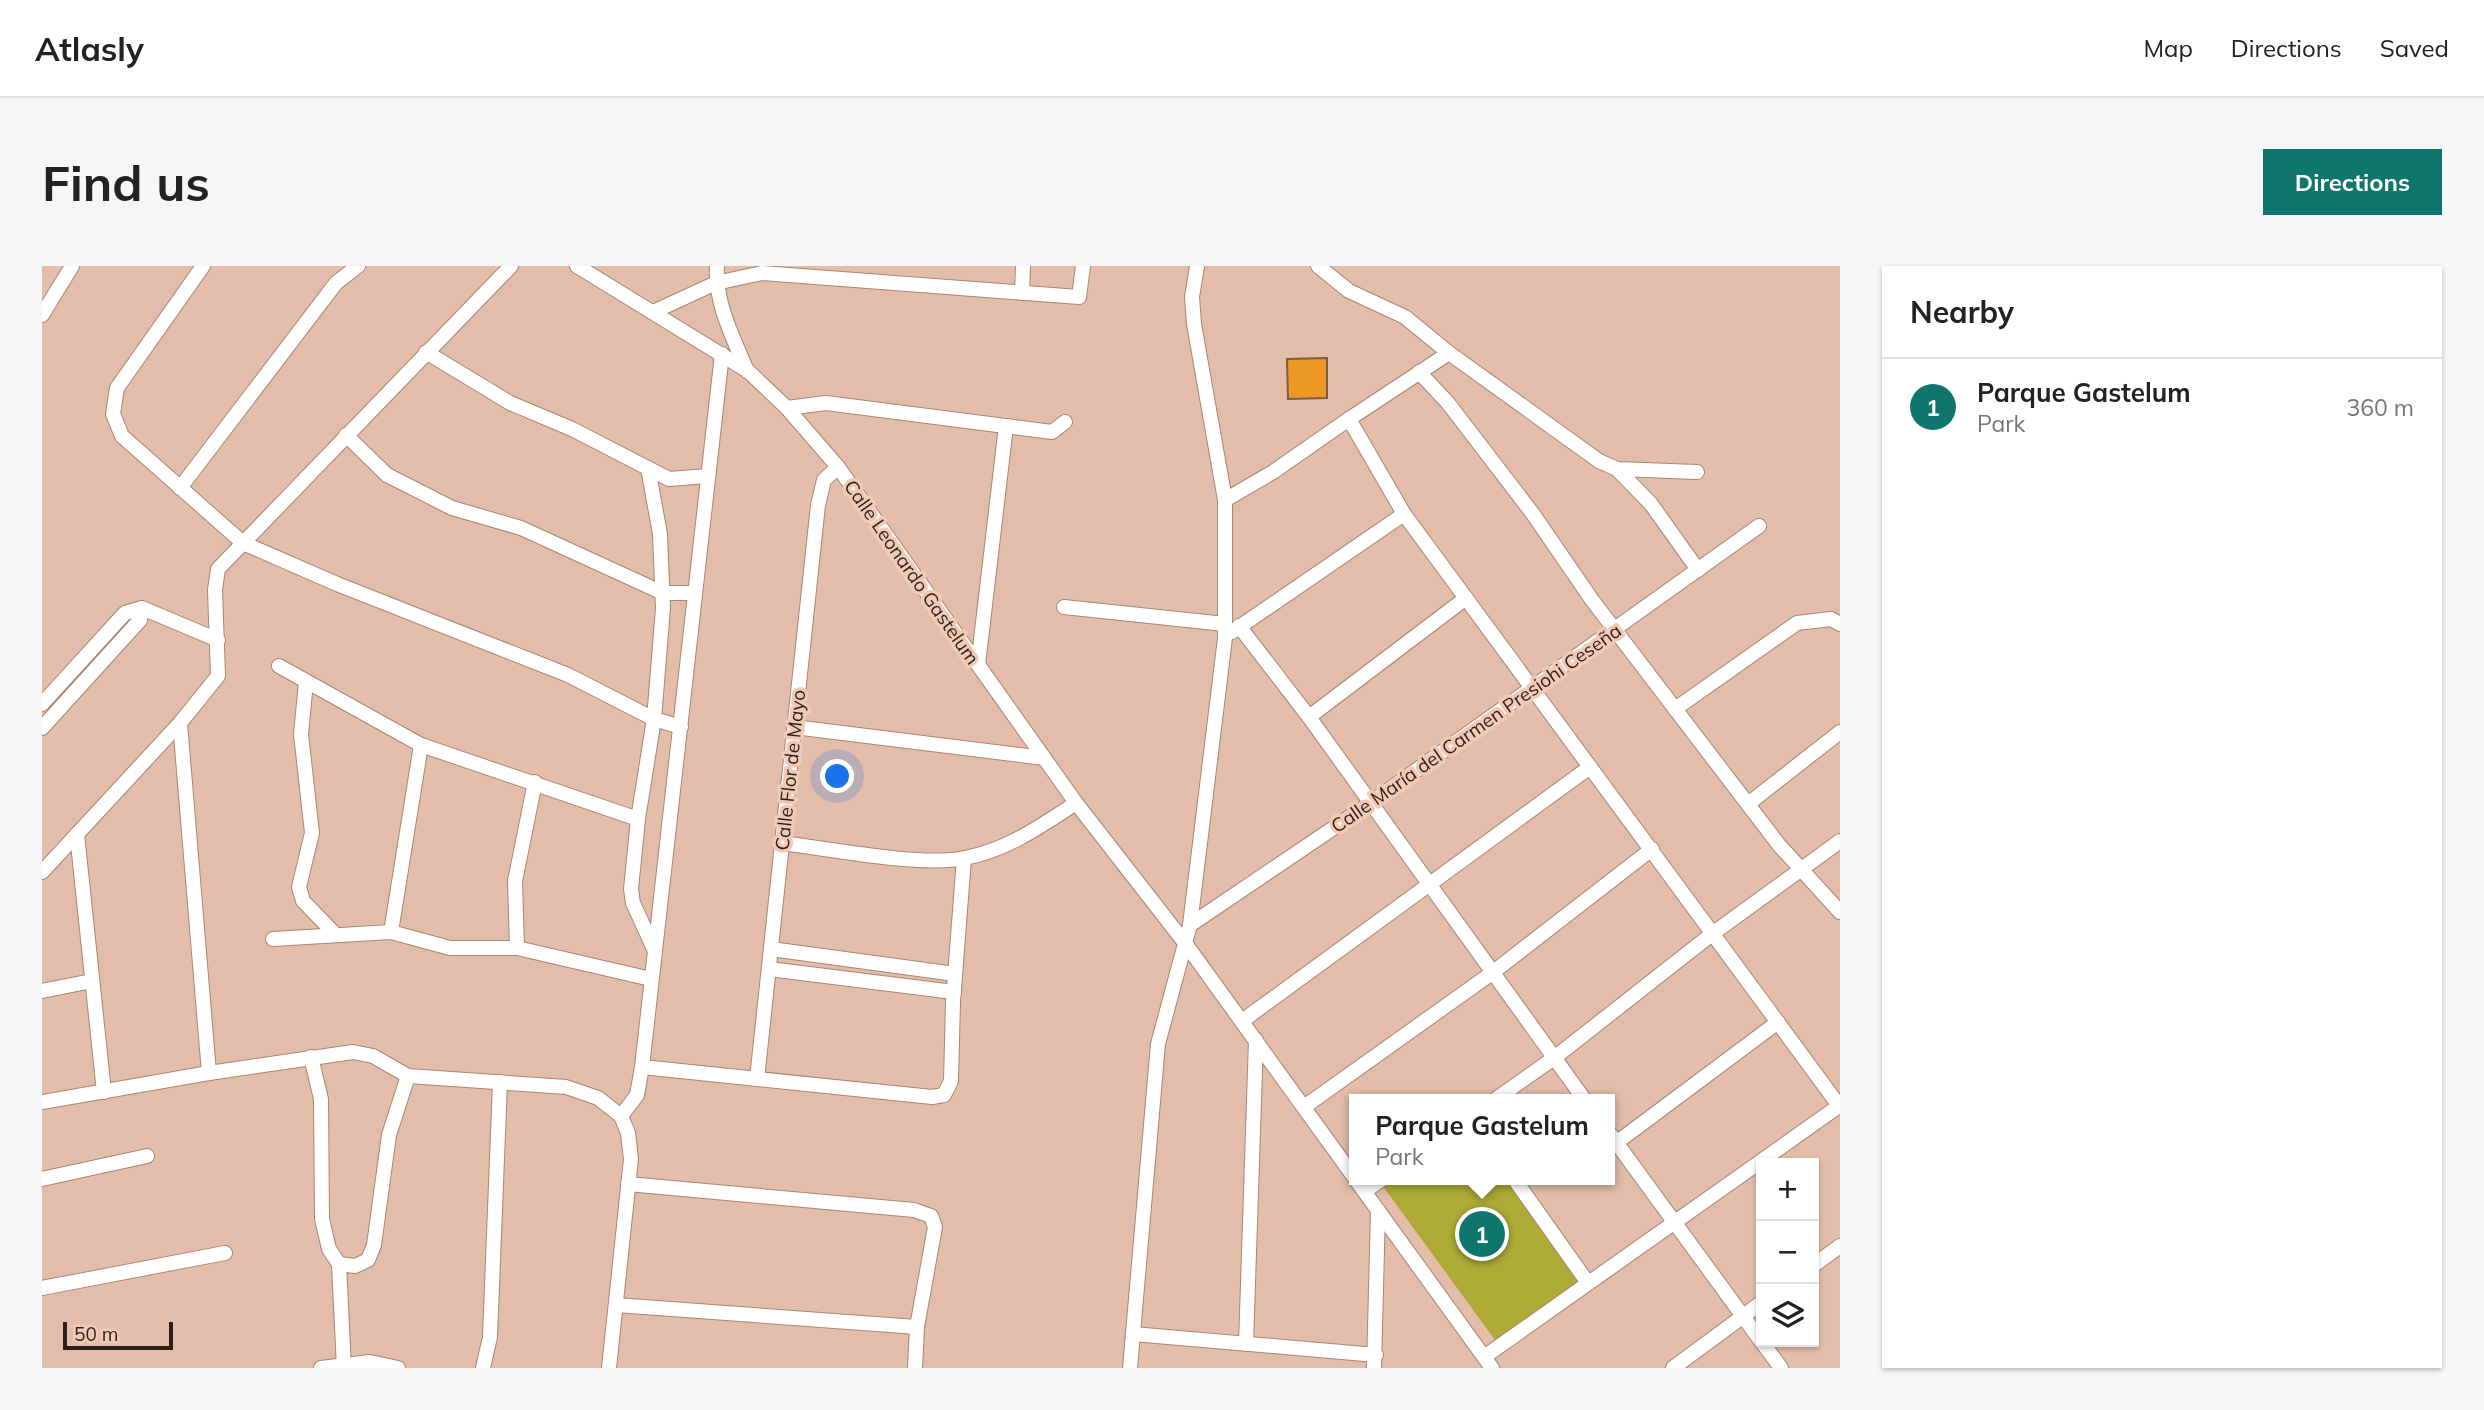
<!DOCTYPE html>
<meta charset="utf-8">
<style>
:root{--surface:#fff;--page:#f6f6f6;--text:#222;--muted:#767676;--line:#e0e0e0;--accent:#0f766e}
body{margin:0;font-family:Mulish,sans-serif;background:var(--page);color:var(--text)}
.controls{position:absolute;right:21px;bottom:21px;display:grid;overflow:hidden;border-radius:0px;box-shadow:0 2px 5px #0004}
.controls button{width:63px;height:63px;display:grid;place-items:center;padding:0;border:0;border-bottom:2px solid var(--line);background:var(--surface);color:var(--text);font:35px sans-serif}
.scale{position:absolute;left:21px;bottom:18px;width:110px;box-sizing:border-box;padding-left:7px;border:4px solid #2d1f18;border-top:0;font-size:19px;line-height:24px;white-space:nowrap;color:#2d1f18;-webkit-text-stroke:5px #f0cab6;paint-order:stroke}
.you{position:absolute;left:796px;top:511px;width:24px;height:24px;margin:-18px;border:5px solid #fff;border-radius:50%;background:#1a73e8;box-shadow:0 0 0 10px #1a73e833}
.badge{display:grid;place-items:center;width:46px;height:46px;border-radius:50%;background:var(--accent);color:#fff;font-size:23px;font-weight:700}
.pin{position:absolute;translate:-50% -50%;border:4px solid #fff;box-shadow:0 2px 7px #0006}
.popup{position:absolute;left:1307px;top:828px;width:266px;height:91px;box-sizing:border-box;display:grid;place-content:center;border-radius:0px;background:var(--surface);filter:drop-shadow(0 2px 5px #0005);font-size:23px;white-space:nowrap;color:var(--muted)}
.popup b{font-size:26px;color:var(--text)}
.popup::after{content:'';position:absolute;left:50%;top:100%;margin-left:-14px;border:14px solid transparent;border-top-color:var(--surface)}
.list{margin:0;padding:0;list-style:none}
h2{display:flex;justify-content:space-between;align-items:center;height:91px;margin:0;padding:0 28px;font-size:30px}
h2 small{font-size:23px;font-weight:400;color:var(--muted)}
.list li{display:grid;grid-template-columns:46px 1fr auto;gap:21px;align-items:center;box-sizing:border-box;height:98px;padding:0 28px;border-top:2px solid var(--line)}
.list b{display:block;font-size:26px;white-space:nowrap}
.list p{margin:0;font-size:23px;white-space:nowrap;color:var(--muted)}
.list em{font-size:23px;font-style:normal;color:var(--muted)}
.icon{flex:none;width:38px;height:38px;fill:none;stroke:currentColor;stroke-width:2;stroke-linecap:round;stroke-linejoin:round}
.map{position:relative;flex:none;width:1798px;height:1102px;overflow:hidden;border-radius:0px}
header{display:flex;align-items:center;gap:42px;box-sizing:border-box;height:98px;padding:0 35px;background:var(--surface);border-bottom:2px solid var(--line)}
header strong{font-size:33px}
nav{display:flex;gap:38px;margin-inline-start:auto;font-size:24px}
.intro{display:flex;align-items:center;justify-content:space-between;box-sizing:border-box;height:168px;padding:0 42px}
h1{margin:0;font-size:49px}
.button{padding:18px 32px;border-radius:0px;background:var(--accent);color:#fff;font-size:24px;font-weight:700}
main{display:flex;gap:42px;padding:0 42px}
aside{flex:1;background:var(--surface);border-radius:0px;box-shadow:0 2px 5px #0004}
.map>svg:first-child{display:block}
</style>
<header>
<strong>Atlasly</strong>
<nav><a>Map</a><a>Directions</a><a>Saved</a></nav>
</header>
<div class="intro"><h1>Find us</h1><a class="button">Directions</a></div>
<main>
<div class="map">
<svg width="1798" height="1102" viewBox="0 0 1798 1102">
<rect width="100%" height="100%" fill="#e3bdaa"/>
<!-- green -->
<polygon fill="#adab36" points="1348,914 1467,914 1539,1016 1453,1074 1340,919"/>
<!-- building -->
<polygon fill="#eb9825" stroke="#765d43" stroke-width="2" points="1285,92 1285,132 1246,133 1245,93"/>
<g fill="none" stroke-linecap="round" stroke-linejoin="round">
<!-- minor casing -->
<g stroke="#a98574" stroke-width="16">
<g id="minor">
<polyline points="161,0 75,122 71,148 80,170 201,277 295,318 526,409 612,453 639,461"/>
<polyline points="535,0 706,105 745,142 796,201 1034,537 1143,677 1312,911"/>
<path d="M675,0C673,38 691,71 705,105"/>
<polyline points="1276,0 1307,25 1363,51 1407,87 1557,195 1575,203 1655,206"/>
<polyline points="980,27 981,0"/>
<polyline points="611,46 674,17 720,7 1037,31 1041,0"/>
<polyline points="0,49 30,0"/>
<polyline points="384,86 468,137 530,163 627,213 666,210"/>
<polyline points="1377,106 1406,137 1491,248 1550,334 1737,579 1798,646"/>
<polyline points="745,142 784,137 1010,166 1023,156"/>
<polyline points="1307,153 1407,87"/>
<polyline points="304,169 345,209 410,242 479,262 621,327 653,327"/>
<polyline points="606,202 618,268 621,342 612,453 596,553 589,623 591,637 612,683"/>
<polyline points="1575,203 1609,238 1656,304"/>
<polyline points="138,222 294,17 316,0"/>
<polyline points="1183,234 1231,206 1307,153 1362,248 1798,841"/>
<polyline points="1022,341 1183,358"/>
<polyline points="100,342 176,374"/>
<polyline points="1197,360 1267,451 1542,833"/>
<polyline points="1190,366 1362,248"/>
<polyline points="936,399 964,160"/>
<polyline points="237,400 379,479 596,553"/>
<polyline points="264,416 259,468 270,567 257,621 261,635 293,668"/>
<polyline points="0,438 83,347 100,342 98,354 0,462"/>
<polyline points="1633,443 1755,357 1789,353 1798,358"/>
<polyline points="1267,451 1424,332"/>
<polyline points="138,457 167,807"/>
<polyline points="752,461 1002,492"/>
<polyline points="1706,538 1798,466"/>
<polyline points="35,568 62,826"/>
<path d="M740,577C789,583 877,601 923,592C965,584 999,560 1034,537"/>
<polyline points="0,606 138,457 176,410 173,324 176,303 469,0"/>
<polyline points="1148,659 1327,538 1717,260"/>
<polyline points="349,666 379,479"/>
<polyline points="231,673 349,666 408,682 475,682 609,713"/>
<polyline points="475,682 473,615 493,516"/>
<polyline points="729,683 913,708"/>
<polyline points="727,703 912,726"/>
<polyline points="0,725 50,715"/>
<polyline points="1200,755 1548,501"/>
<polyline points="269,791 279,833 280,953 287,983 297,998 302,1102"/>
<polyline points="600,801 890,831 902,829 909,815 911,736 922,592"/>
<polyline points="715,813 776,239 782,214 796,201"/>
<polyline points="1454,833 1512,792 1670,668 1798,575"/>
<polyline points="0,836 167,807 311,786 331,790 366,810 524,821 556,832 579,850 586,867 589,893 567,1102"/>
<polyline points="1262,841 1450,707 1610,583"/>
<polyline points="579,850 595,829 600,801 680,88"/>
<polyline points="1568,868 1719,1075"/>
<polyline points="1574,877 1736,756"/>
<polyline points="0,913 105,890"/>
<polyline points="1314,914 1450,1102"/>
<polyline points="1473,914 1546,1017"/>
<polyline points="586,918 872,944 889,950 893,961 875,1061 873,1102"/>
<polyline points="1323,925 1339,914"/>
<polyline points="297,998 313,1000 326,994 332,979 347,869 366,810"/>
<polyline points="1772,999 1798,980"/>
<polyline points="0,1022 183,987"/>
<polyline points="574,1039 875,1061"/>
<polyline points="1091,1068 1334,1089"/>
<polyline points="1720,1076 1739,1102"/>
<polyline points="1204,1078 1214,774"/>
<polyline points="1442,1091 1797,840"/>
<polyline points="279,1102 328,1096 356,1102"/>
<polyline points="441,1102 448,1071 458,816"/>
<polyline points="1088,1102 1116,778 1148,659 1183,372 1183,234 1152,58 1150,31 1155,0"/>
<polyline points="1332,1102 1336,944"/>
<polyline points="1631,1102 1719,1037"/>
</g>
</g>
<!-- minor -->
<use href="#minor" stroke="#fff" stroke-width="14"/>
</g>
<g text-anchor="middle" stroke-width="7" stroke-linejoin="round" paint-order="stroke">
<!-- street labels -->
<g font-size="19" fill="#2d1f18" stroke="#f0cab6">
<text transform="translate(870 306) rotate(55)" y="7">Calle Leonardo Gastelum</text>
<text transform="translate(1434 462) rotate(-35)" y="7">Calle María del Carmen Presiohi Ceseña</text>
<text transform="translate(748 504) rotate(-84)" y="7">Calle Flor de Mayo</text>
</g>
</g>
</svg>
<div class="controls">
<button>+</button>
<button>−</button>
<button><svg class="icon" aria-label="layers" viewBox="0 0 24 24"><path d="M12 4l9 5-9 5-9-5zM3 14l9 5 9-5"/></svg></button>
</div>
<div class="scale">50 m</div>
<div class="you"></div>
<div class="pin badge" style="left:1440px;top:968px">1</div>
<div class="popup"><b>Parque Gastelum</b>Park</div>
</div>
<aside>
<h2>Nearby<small></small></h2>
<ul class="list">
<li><span class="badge">1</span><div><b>Parque Gastelum</b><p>Park</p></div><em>360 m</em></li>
</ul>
</aside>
</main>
